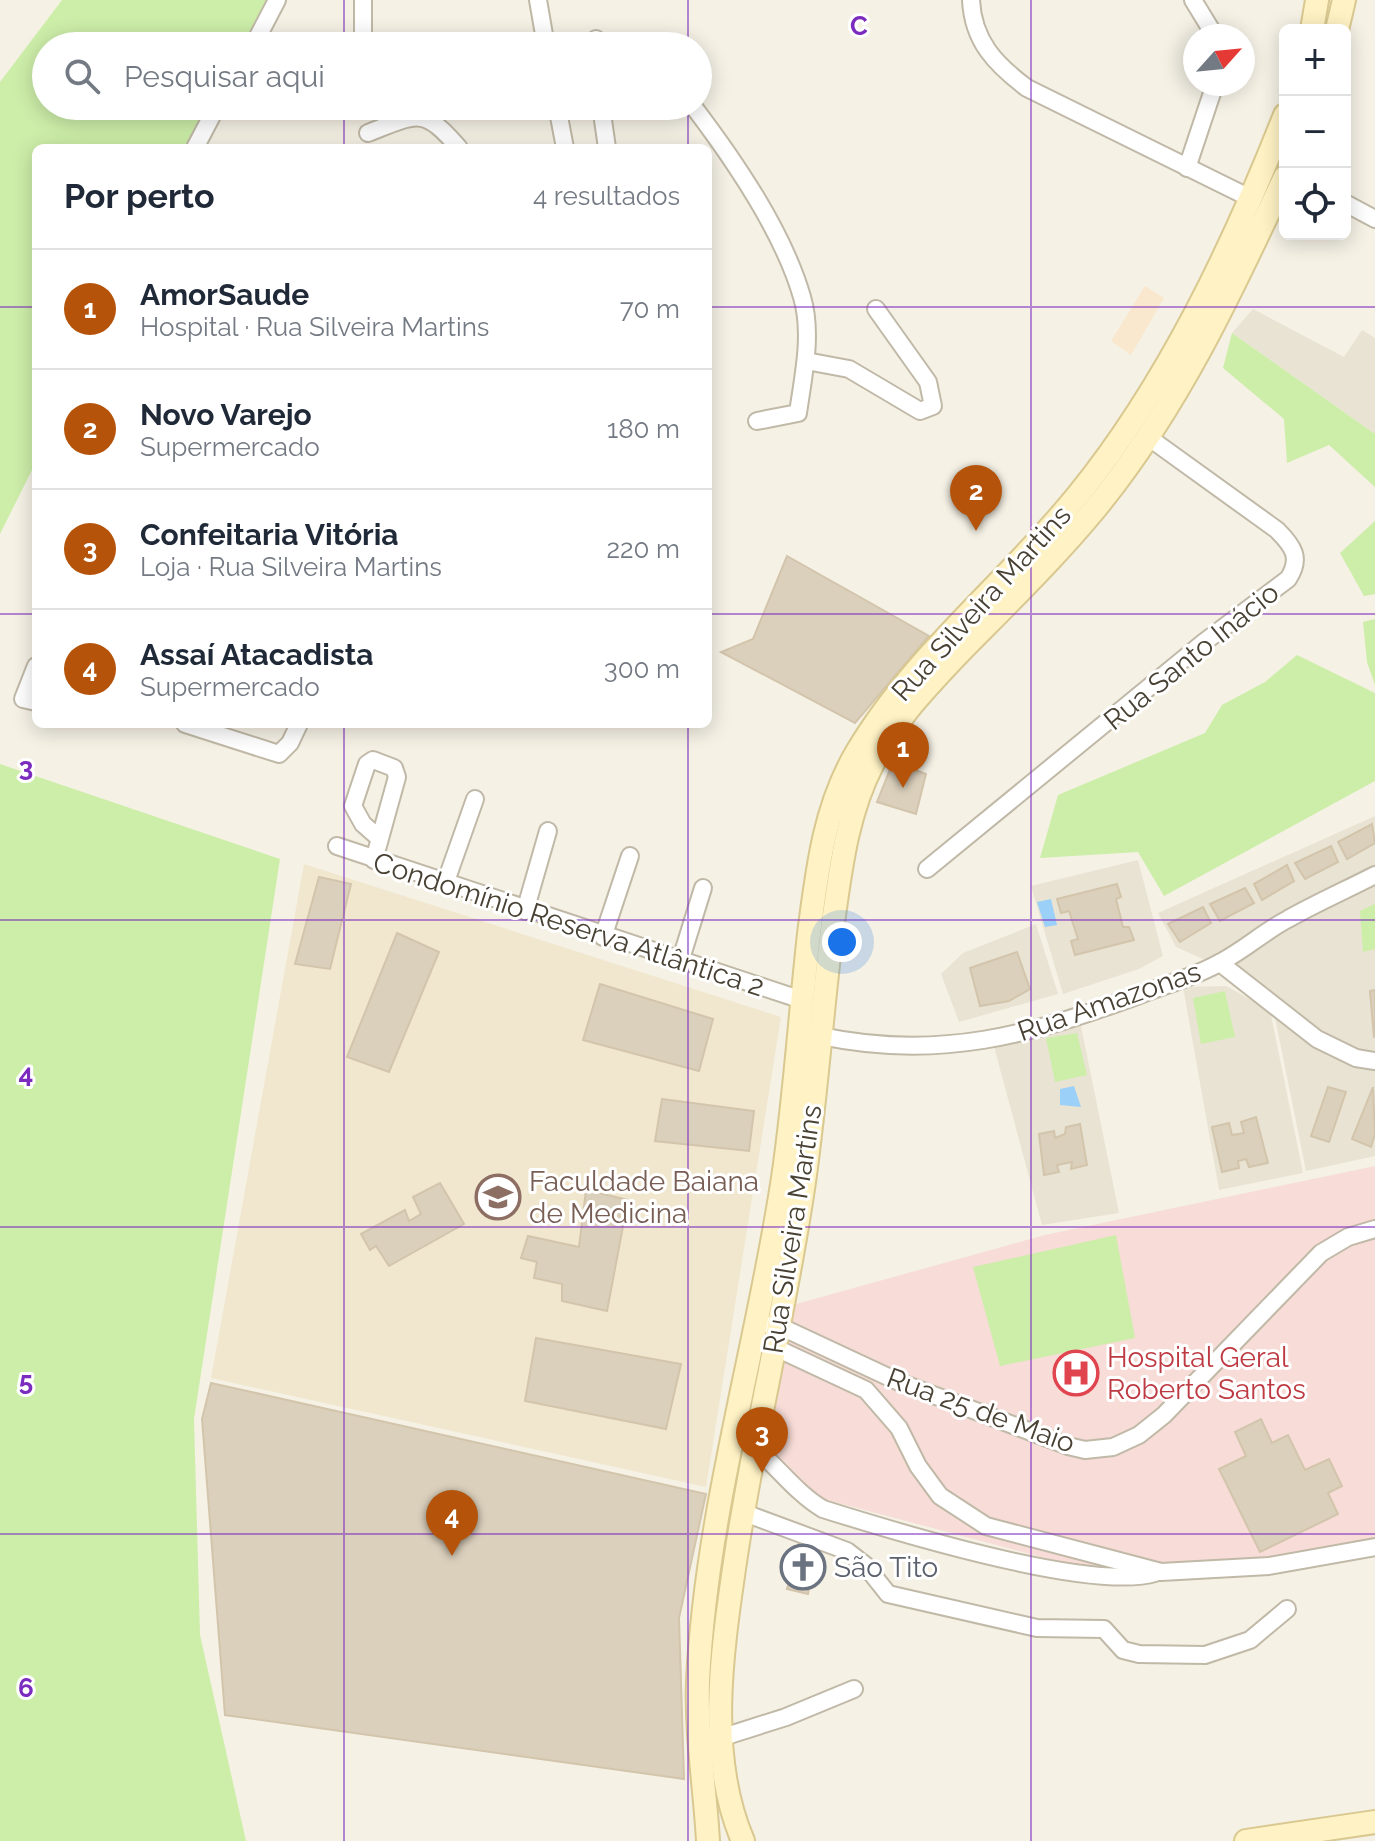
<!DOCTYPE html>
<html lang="pt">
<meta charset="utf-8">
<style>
:root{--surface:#fff;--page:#f6f6f7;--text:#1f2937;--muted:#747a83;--line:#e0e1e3;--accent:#b45309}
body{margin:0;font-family:Raleway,sans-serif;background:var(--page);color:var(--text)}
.controls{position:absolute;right:24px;top:24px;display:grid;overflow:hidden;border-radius:12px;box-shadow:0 4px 20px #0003}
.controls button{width:72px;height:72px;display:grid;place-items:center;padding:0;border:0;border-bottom:2px solid var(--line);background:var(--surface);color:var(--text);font:40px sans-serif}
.compass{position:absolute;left:1183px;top:24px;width:72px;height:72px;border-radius:50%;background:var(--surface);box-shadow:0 4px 20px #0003;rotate:63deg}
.you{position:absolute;left:842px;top:942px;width:28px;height:28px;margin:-20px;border:6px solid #fff;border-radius:50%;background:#1a73e8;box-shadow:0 0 0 12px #1a73e833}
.badge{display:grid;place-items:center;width:52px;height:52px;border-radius:50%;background:var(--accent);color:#fff;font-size:26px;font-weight:700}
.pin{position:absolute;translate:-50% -66px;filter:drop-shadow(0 2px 4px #0008)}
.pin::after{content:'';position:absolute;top:42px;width:28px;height:24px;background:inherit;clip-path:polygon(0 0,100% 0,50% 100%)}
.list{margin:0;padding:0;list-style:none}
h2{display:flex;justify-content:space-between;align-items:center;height:104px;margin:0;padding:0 32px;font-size:34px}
h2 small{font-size:26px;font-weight:400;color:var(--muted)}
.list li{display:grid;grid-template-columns:52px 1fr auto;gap:24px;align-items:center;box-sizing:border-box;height:120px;padding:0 32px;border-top:2px solid var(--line)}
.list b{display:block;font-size:30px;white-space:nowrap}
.list p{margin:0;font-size:26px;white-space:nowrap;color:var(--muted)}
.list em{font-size:26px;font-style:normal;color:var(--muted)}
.icon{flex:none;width:44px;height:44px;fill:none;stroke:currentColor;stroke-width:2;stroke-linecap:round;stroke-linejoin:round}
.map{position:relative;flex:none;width:1375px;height:1841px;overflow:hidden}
.search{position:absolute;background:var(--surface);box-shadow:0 4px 20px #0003;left:32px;top:32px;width:680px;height:88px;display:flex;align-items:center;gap:20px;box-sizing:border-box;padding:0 28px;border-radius:44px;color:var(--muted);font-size:30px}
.panel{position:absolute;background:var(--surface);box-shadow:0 4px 20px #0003;left:32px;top:144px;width:680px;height:584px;border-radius:12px}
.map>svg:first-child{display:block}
</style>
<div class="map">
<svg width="1375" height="1841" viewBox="0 0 1375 1841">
<rect width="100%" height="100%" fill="#f5f1e5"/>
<!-- residential -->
<g fill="#e9e3d3">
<polygon points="1253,309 1344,357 1362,330 1375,338 1375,434 1232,333"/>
<polygon points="1375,816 1375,1156 1306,1171 1269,988 1176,947 1158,913"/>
<polygon points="1138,860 1163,956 1139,969 1063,994 1031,886"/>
<polygon points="1036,924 1058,994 959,1022 941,974 963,953"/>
<polygon points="1226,986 1270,1010 1303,1173 1219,1190 1183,987"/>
<polygon points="1081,1026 1119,1213 1042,1225 993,1043"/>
</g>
<!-- commercial -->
<polygon fill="#f9e8ce" points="1145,286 1164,298 1131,355 1111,341"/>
<!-- education -->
<polygon fill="#f0e7ce" points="304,864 781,1017 706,1487 211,1378"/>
<!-- medical -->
<polygon fill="#f7dcd7" points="1375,1166 1375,1542 1120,1578 816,1497 764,1441 789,1306 1045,1235"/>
<!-- green -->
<g fill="#cdeea9">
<polygon points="62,0 267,0 244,46 46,46 46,106 214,106 193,148 36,148 36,462 0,534 0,82"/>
<polygon points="1232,333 1375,434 1375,487 1329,445 1287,463 1284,419 1223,368"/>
<polygon points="1375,521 1375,594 1364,596 1340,553"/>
<polygon points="1375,619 1375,685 1367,662 1363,622"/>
<polygon points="1297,655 1375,693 1375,781 1164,896 1138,852 1040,858 1058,795 1205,733 1222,705 1265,682"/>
<polygon points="0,764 280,859 194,1419 200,1635 246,1841 0,1841"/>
<polygon points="1375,904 1375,949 1363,952 1360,911"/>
<polygon points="1225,991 1235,1037 1201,1044 1193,998"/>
<polygon points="1077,1033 1087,1075 1055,1082 1046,1038"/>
<polygon points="1116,1235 1135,1338 1000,1366 973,1267"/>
</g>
<!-- water -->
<g fill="#9bd0f9">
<polygon points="1051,899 1057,925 1045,927 1037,902"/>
<polygon points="1074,1086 1081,1107 1060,1105 1060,1089"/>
</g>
<!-- building -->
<g fill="#dbd0bc" stroke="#d3c5ac" stroke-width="2">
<polygon points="787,556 929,636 855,723 721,652 753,639"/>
<polygon points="893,762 926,774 916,814 877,802"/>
<polygon points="1372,824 1375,843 1347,859 1338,842"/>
<polygon points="1331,846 1338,862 1305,879 1295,863"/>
<polygon points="1287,865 1294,881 1262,900 1254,884"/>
<polygon points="319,877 351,884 330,969 295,964"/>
<polygon points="1117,884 1121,897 1116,899 1123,927 1129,927 1134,940 1075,955 1071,941 1078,939 1069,911 1061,913 1057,899"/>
<polygon points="1245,888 1254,903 1220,921 1210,904"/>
<polygon points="1203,907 1211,923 1180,942 1168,924"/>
<polygon points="397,933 439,952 389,1072 347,1057"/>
<polygon points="1017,952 1030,989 1009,1001 980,1006 970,968"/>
<polygon points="600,984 713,1019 699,1071 583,1040"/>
<polygon points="1375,990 1375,1037 1374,1037 1370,991"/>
<polygon points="1328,1087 1346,1092 1329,1142 1311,1136"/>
<polygon points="1373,1087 1375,1134 1371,1147 1352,1139"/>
<polygon points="662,1099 754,1111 749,1151 655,1141"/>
<polygon points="1256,1117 1268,1163 1249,1167 1246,1159 1238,1161 1239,1168 1222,1172 1212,1127 1229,1123 1232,1135 1244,1133 1241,1122"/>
<polygon points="1080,1124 1087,1165 1071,1169 1072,1162 1057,1165 1059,1172 1044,1175 1039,1134 1054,1131 1055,1138 1065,1134 1066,1127"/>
<polygon points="440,1183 464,1224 389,1266 376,1246 370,1250 361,1234 405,1210 409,1221 421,1214 413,1197"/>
<polygon points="586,1190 628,1200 607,1311 562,1301 562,1284 534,1278 537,1262 521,1258 528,1236 579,1247"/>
<polygon points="536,1338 681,1364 666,1429 525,1401"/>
<polygon points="211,1383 706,1494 679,1618 684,1779 225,1715 202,1419"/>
<polygon points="1261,1419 1272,1443 1288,1435 1305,1470 1329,1459 1342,1486 1328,1493 1338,1514 1260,1552 1219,1469 1246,1456 1235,1432"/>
<polygon points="799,1542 818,1546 808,1594 787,1589"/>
</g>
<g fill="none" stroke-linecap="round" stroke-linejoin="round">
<!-- minor casing -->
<g stroke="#c1b9a7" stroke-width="20">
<g id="minor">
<polyline points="538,0 546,46"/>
<path d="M971,0C973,41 995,64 1027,88L1250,198"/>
<polyline points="1193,0 1215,36"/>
<polyline points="596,39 596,46"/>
<polyline points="253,46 277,0"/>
<polyline points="363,46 363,0"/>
<polyline points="557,106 565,148"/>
<polyline points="601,106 607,148"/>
<path d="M693,106C734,160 783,231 802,297C813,334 803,377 798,413L757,421"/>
<path d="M368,133C417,114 423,106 459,148"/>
<polyline points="195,148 217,106"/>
<polyline points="1187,168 1215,84"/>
<polyline points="1345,203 1375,219"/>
<polyline points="806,361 849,369 920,411 933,406 928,382 876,309"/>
<polyline points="36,666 23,699 36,702"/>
<polyline points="185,724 279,754 290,743 299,724"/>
<polyline points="337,846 802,1000"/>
<polyline points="374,860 397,777 394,768 373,760 367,764 353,806 363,824 379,838"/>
<path d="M927,869L1203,643L1288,579C1302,558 1293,546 1277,530L1148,437"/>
<polyline points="445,884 475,799"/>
<polyline points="525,911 548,831"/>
<polyline points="603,937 630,856"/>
<polyline points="680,962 703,888"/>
<polyline points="1220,963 1317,1039 1356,1058 1375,1061"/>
<path d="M821,1036C939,1061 1031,1035 1142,994C1168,984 1197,976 1221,962C1244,950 1265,931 1288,919C1316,903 1346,890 1375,875"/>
<polyline points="769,1325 777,1325 899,1382 1068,1446 1085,1450 1113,1447 1139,1435 1164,1415 1321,1253 1348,1237 1375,1229"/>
<polyline points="774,1347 866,1390 899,1428 918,1466 940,1496 986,1526 1161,1572 1269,1566 1375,1547"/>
<path d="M752,1445C776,1465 797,1494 823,1509C893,1531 1091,1592 1155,1573"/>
<polyline points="742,1512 847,1551 865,1565 888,1594 1037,1628 1104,1629 1123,1650 1139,1654 1205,1655 1250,1640 1287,1609"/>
<polyline points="723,1737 786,1717 854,1689"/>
</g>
</g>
<!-- secondary casing -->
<g stroke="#d9c890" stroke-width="26">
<g id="secondary">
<polyline points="1312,30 1317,0"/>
<polyline points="1337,30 1344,0"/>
<path d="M708,1841C705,1787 696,1735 698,1681C706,1511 758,1345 783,1178C795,1097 800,1015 809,934C817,872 824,807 857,752C915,654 1007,583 1078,495C1168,384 1233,247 1285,115"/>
<path d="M743,1841C706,1755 722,1651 735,1562C754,1432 787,1305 805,1175C816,1094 822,1012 832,930C840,873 846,815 873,763C893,722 926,688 957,655C1004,607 1052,561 1095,509C1177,409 1231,293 1285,177"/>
<polyline points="1246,1841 1375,1822"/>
</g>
</g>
<!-- minor -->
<use href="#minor" stroke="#fff" stroke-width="16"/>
<!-- secondary -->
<use href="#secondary" stroke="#fff3c5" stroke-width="22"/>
</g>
<!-- grid -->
<path fill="none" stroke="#7b2cbf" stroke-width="2" stroke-opacity="0.55" d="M344,0V46M688,0V46M1031,0V1841M344,106V148M688,106V148M0,307H36M708,307H1375M0,614H36M708,614H1375M344,724V1841M688,724V1841M0,920H1375M0,1227H1375M0,1534H1375"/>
<!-- icons -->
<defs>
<g id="university-ring" transform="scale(2.3)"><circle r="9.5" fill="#fff" stroke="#8d6e63" stroke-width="1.5"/><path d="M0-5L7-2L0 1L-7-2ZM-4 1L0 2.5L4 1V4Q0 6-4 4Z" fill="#8d6e63"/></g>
<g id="hospital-ring" transform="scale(2.3)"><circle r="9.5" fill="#fff" stroke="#e0444e" stroke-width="1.5"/><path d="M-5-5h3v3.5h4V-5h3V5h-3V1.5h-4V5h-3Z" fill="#e0444e"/></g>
<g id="church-ring" transform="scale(2.3)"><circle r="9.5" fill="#fff" stroke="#6b7280" stroke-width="1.5"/><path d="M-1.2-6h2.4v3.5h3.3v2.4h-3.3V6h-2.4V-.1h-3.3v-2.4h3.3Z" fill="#6b7280"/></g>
</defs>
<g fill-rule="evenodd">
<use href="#university-ring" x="498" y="1197"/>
<use href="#hospital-ring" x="1076" y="1373"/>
<use href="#church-ring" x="803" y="1567"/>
</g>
<g text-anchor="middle" stroke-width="6" stroke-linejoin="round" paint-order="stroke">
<!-- street labels -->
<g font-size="28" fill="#484134" stroke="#fff">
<text transform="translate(981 603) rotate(-48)" y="10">Rua Silveira Martins</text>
<text transform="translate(1191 656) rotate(-39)" y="10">Rua Santo Inácio</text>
<text transform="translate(569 924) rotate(18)" y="10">Condomínio Reserva Atlântica 2</text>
<text transform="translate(1109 1001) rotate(-19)" y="10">Rua Amazonas</text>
<text transform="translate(792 1229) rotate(-81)" y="10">Rua Silveira Martins</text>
<text transform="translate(981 1410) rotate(20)" y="10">Rua 25 de Maio</text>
</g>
<!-- education labels -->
<g font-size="28" fill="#785e54" stroke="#fff" text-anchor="start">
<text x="529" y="1191">Faculdade Baiana<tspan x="529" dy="32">de Medicina</tspan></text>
</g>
<!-- health labels -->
<g font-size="28" fill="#be3a42" stroke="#fff" text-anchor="start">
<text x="1107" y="1367">Hospital Geral<tspan x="1107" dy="32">Roberto Santos</tspan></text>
</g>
<!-- worship labels -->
<g font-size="28" fill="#5b616d" stroke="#fff" text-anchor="start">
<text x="834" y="1577">São Tito</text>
</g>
</g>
<g font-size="26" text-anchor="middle" font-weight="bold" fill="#7b2cbf" stroke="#fff" stroke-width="6" stroke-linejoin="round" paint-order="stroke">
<text x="859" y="35">C</text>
<text x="26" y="776">3</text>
<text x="26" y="1083">4</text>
<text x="26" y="1390">5</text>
<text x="26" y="1697">6</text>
</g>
</svg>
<div class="controls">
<button>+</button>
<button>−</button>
<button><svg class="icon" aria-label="locate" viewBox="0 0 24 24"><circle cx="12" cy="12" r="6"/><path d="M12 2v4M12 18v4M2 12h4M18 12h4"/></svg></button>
</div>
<svg class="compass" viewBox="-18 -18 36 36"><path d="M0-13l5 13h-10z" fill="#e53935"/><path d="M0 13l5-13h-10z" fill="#747a83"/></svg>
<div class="you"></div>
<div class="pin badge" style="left:903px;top:788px">1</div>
<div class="pin badge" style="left:976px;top:531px">2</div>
<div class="pin badge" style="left:762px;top:1473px">3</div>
<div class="pin badge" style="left:452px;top:1556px">4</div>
<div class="search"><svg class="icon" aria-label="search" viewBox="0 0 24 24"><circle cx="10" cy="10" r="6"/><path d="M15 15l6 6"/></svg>Pesquisar aqui</div>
<section class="panel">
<h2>Por perto<small>4 resultados</small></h2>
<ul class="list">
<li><span class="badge">1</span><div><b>AmorSaude</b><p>Hospital · Rua Silveira Martins</p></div><em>70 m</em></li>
<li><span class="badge">2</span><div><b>Novo Varejo</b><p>Supermercado</p></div><em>180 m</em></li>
<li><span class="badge">3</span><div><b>Confeitaria Vitória</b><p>Loja · Rua Silveira Martins</p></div><em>220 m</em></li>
<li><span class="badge">4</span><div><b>Assaí Atacadista</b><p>Supermercado</p></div><em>300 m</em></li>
</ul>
</section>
</div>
